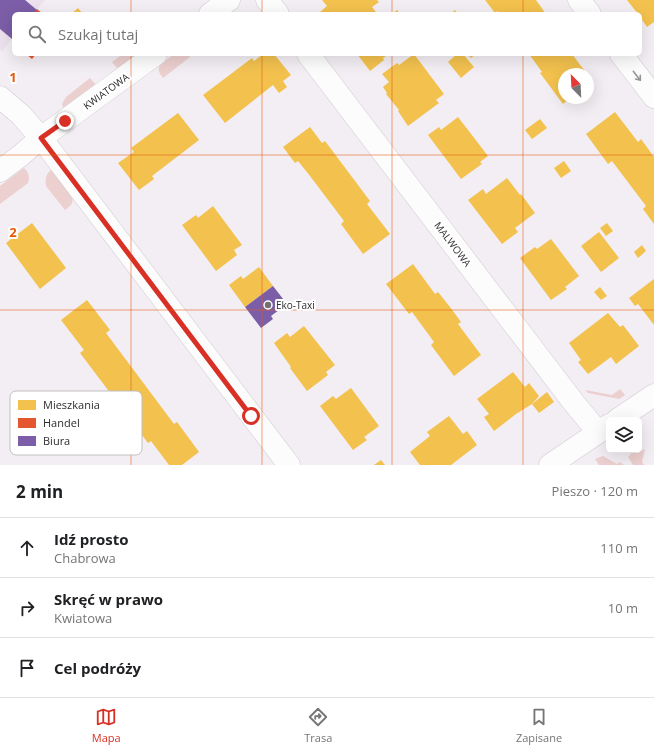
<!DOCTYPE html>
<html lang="pl">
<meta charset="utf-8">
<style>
:root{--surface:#fff;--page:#f2f2f2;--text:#202124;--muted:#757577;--line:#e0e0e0;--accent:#d93025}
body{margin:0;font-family:"Open Sans",sans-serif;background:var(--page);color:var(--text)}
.controls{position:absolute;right:12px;bottom:12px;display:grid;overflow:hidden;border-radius:6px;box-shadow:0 4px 16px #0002}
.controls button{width:36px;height:36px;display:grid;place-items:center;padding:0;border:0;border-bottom:1px solid var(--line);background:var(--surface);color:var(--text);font:20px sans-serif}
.compass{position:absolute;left:558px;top:68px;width:36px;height:36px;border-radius:50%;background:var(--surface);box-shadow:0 4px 16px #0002;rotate:336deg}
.stop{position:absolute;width:12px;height:12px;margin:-9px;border:3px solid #d93025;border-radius:50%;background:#fff}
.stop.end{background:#d93025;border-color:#fff;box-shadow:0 1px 4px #0008}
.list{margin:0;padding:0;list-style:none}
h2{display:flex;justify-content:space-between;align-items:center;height:52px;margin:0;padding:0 16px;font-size:17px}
h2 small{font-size:13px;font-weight:400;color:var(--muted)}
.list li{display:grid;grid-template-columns:26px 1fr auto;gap:12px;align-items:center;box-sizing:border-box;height:60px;padding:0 16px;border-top:1px solid var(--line)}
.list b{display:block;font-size:15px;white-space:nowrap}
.list p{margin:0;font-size:13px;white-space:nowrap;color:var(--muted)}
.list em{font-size:13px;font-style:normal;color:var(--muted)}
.icon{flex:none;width:22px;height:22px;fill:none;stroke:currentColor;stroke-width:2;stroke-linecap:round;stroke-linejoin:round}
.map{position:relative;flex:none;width:654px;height:465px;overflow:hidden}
.search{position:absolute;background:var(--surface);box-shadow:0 4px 16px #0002;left:12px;right:12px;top:12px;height:44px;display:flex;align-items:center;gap:10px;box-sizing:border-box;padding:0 14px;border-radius:6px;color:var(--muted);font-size:15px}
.sheet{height:232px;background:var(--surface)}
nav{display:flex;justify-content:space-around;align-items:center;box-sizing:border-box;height:56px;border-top:1px solid var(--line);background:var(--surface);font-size:11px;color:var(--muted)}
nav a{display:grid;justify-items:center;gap:2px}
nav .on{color:var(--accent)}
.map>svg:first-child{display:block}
</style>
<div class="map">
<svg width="654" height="465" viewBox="0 0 654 465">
<rect width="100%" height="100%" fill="#f3eef3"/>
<!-- built -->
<polygon fill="#ece1ed" points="0,0 45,0 33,14 14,14 14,37 12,39 11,39 2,52 0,49"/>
<!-- green -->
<g fill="#eccfcf">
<polygon points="123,54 143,54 119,69 116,67 112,62"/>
<path d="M174,54H188L190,57L163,78C160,74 157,70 160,65Z"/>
<polygon points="90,78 96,85 64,111 62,104 66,97"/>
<path d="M24,168C29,173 30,177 28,183L0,204V186Z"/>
<path d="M51,170L72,196C74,204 71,205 65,210L46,186C45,179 46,174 51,170Z"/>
<polygon points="620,389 625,395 619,399 588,393 585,390 612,395"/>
<polygon points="645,449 642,462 644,465 633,465 628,457 631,454 629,450 634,450 637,453"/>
<polygon points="603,456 617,464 620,462 624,465 599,465 595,459"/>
</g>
<!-- homes -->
<g fill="#f2c14e">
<polygon points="322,0 377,0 379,2 372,7 376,12 374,14 319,14 319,13 327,6"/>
<polygon points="485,0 536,0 546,14 499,14 497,11 495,13"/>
<polygon points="627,0 654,0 654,22 647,27 640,17 640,14 638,14"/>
<polygon points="78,8 83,14 71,14"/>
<polygon points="397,10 400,14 392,14"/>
<polygon points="455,10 458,14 450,14"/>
<polygon points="263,54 274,54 291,75 283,81 287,87 279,93 273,85 225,123 203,95 252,58 254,61"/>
<polygon points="357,54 389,54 383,58 384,60 370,71"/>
<polygon points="414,54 444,94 436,100 439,103 408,126 398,111 399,110 386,94 387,93 383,87 389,82 382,74 397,63 399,65"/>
<polygon points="457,54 463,54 474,67 461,78 448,62"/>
<polygon points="467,54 476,54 471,58"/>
<polygon points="529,54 572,54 587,74 564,74 564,98 570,98 563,104 540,73 542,72"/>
<polygon points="588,75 592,81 588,85"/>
<polygon points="615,112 638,142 641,139 654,157 654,224 643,209 646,206 612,161 608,164 586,134"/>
<polygon points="178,113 199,140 152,176 154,179 139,190 118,163 134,152 131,148"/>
<polygon points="458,117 488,156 480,162 482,164 461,179 428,135 439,127 441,130"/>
<polygon points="540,119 547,128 532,139 525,130"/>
<polygon points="310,127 322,143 325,141 370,201 367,204 390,234 363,254 341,224 344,221 310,176 298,161 295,163 283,147"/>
<polygon points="564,161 571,171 561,178 554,168"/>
<polygon points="507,178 520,195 521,194 535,213 515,228 518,232 502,244 468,200 483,189 486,194"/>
<polygon points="213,206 242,245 234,250 237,255 216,271 182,225 196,215 198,218"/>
<polygon points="32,223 66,268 40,289 6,243"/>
<polygon points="607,223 613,231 606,236 600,228"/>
<polygon points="599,232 619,258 601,272 581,246"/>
<polygon points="551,239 579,276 565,287 567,289 551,300 520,258 535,247 537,249"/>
<polygon points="642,245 646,251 638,258 634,252"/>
<polygon points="413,264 435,294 438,292 450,307 461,322 458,324 481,355 454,376 431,345 434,342 412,312 409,314 386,284"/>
<polygon points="259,267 273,286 245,307 229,285 241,276 243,279"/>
<polygon points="654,279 654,325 638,304 635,306 629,298"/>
<polygon points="600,287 607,296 601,300 594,292"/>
<polygon points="87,300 110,330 106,333 174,424 177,422 199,452 182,465 169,465 151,441 148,443 80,353 84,350 61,320"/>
<polygon points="608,313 620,327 623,325 639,346 616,364 611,357 588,374 578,362 581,360 569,343"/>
<polygon points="304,326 335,365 326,372 328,375 307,391 290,368 291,367 274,343 287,333 290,337"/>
<polygon points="513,372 525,387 529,383 539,396 532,404 516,414 494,431 484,417 489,414 477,399"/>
<polygon points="351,388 379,426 364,437 367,440 353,450 320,406 333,396 336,399"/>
<polygon points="547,392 554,402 539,413 532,404"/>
<polygon points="449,416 463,434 467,431 477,445 451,465 420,465 410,452 430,436 427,432"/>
<polygon points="381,460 385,465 374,465"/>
</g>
<!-- shops -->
<g fill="#e4572e">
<polygon points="37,9 43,14 33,14"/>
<polygon points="26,54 36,54 32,59"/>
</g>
<!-- offices -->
<g fill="#7b5ea7">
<polygon points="0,0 25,0 37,10 33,14 14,14 14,37 12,39 0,29"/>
<polygon points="273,286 287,304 271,316 273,319 261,328 245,307"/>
</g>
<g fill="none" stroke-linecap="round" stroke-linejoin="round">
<!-- street casing -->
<g stroke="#cfcbcf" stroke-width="23">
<g id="street">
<polyline points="267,0 278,14"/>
<polyline points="579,0 590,14"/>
<polyline points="210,14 229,0"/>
<polyline points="308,54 574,403 598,432"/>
<polyline points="621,54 654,97"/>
<polyline points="0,97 21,115 41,138 289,465"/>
<polyline points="0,171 20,156 41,138 156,54"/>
<polyline points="617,420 654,395"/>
<polyline points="550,465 609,425"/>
</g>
</g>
<!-- street -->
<use href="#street" stroke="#fdfcfd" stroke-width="22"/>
</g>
<!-- one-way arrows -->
<defs><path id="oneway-shaft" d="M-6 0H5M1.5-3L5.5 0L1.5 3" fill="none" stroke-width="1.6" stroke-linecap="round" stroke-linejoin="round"/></defs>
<use stroke="#969496" href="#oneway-shaft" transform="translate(637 76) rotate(52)"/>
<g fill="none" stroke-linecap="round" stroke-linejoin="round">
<!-- route -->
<polyline stroke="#d93025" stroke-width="5" points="65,121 41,138 251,416"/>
</g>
<!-- grid -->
<path fill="none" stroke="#e8590c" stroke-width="1" stroke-opacity="0.55" d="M131,0V14M262,0V14M392,0V14M523,0V14M131,54V465M262,54V465M392,54V465M523,54V465M0,155H654M0,310H654"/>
<!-- markers -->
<circle fill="#746f74" stroke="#fff" stroke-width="1.5" cx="268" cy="305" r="4"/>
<g text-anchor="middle" stroke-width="4" stroke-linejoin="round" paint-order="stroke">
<!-- street labels -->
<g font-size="10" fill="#2f2b2f" stroke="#fff">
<text transform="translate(106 91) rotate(-36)" y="4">KWIATOWA</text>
<text transform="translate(453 244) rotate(53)" y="4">MALWOWA</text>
</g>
<!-- poi labels -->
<g font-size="10" fill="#2f2b2f" stroke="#fff" text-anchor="start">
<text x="276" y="309">Eko-Taxi</text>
</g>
</g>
<!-- legend -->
<rect x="10" y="391" width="132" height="64" rx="6" fill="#fff" stroke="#c1bfc1" stroke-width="1"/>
<rect x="18" y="400" width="18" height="10" fill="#f2c14e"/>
<rect x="18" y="418" width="18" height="10" fill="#e4572e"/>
<rect x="18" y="436" width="18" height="10" fill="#7b5ea7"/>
<g font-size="11" fill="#2f2b2f">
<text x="43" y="409">Mieszkania</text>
<text x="43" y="427">Handel</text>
<text x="43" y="445">Biura</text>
</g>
<g font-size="13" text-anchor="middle" font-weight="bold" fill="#e8590c" stroke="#fff" stroke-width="4" stroke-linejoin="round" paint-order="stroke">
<text x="13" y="82">1</text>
<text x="13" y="237">2</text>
</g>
</svg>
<div class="controls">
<button><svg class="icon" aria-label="layers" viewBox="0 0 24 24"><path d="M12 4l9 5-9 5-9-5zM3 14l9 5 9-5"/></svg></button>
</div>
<svg class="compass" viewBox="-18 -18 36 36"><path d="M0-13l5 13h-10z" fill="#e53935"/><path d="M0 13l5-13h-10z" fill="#757577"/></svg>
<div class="stop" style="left:251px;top:416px"></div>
<div class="stop end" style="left:65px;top:121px"></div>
<div class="search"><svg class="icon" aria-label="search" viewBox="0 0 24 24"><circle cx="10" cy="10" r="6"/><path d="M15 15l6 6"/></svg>Szukaj tutaj</div>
</div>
<section class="sheet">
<h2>2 min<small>Pieszo · 120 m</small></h2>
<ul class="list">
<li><svg class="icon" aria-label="ahead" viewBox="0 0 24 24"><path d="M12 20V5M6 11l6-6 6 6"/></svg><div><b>Idź prosto</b><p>Chabrowa</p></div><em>110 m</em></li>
<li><svg class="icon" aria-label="right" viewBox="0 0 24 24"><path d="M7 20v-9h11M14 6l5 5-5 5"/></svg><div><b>Skręć w prawo</b><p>Kwiatowa</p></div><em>10 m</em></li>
<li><svg class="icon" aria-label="arrive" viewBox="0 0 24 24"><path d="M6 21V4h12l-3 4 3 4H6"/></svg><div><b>Cel podróży</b></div></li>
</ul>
</section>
<nav>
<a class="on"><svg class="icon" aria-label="map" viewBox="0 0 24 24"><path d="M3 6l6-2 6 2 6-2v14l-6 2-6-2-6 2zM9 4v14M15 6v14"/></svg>Mapa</a>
<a><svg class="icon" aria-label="directions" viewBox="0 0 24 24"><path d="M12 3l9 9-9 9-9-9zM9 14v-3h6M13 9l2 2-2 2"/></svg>Trasa</a>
<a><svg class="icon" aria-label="saved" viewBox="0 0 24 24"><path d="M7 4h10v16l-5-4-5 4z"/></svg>Zapisane</a>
</nav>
